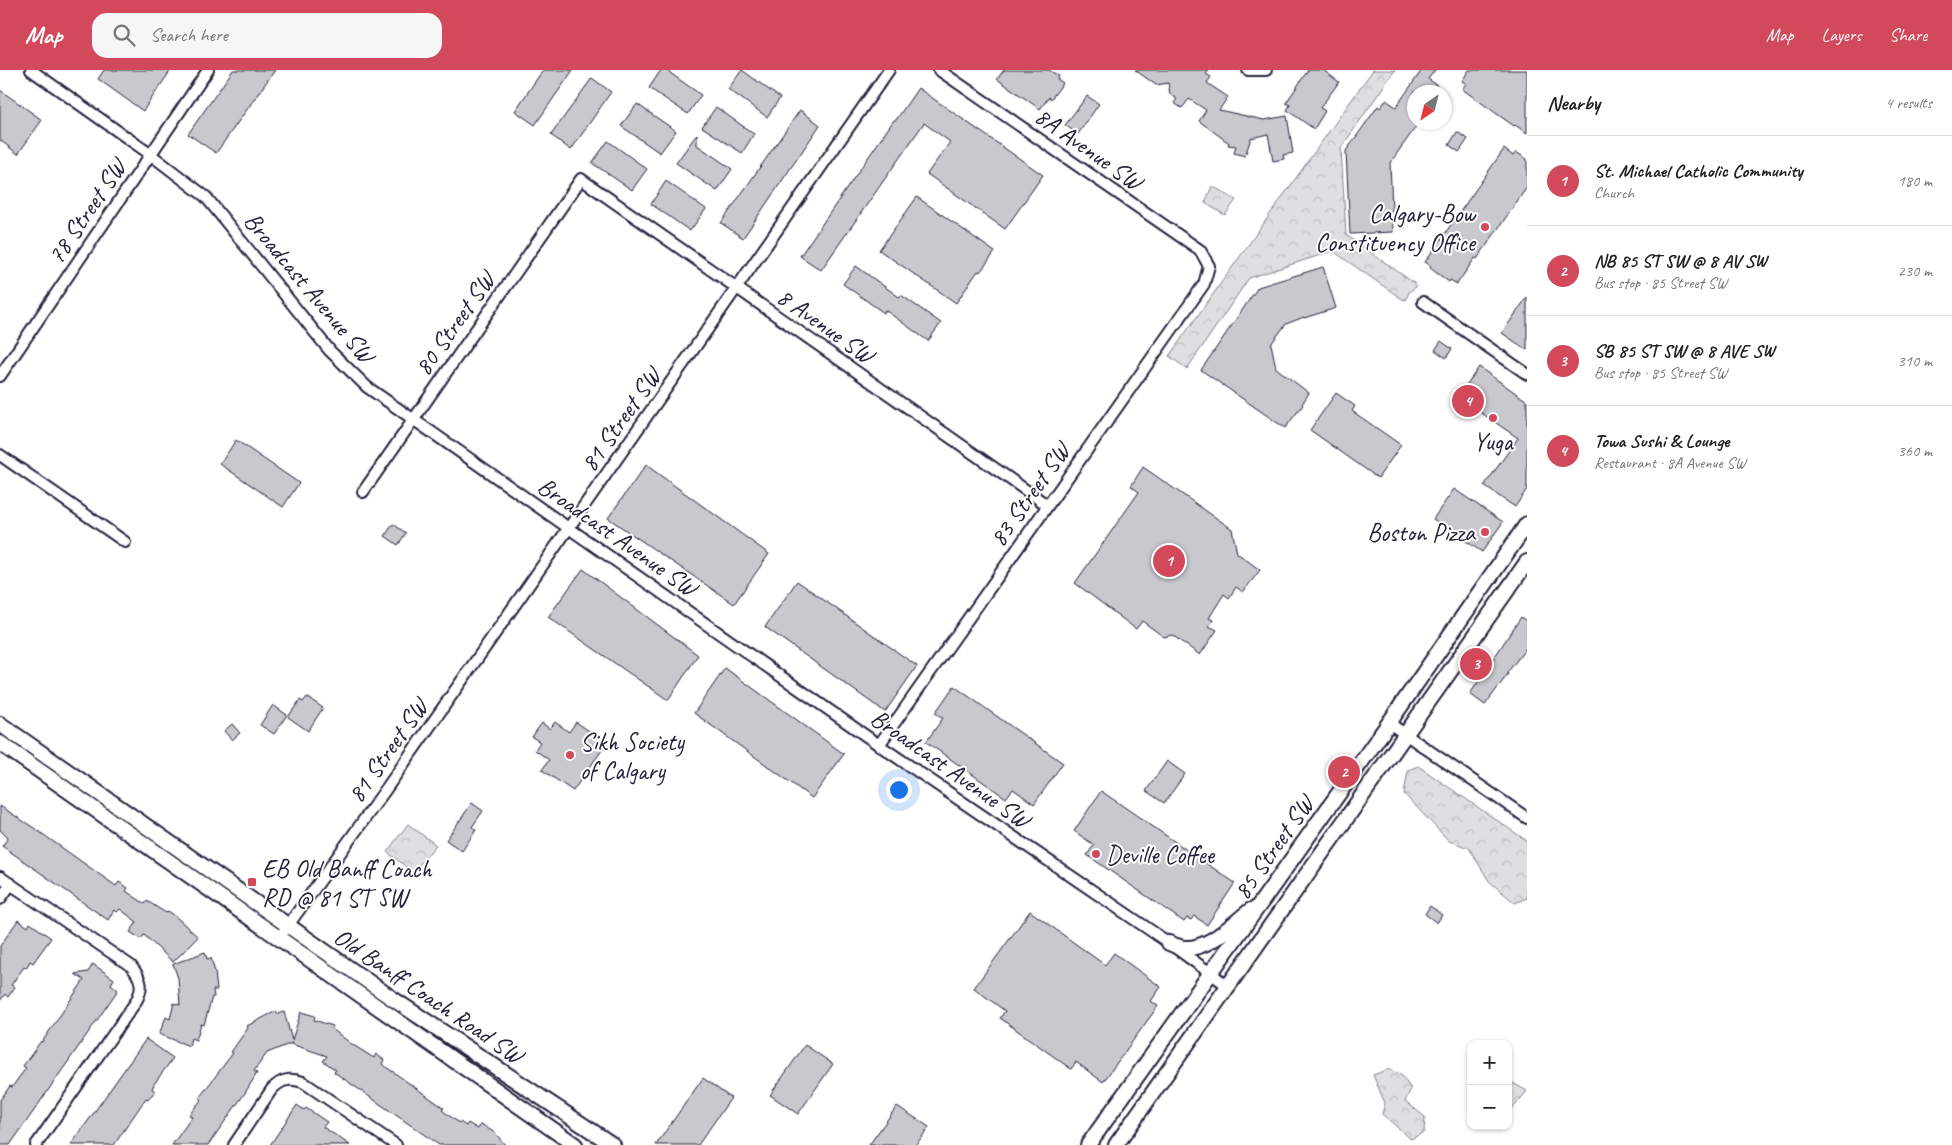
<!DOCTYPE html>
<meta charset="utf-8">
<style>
:root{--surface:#fff;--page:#f6f6f6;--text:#222;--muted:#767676;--line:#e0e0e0;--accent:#d1495b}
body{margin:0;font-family:Caveat,sans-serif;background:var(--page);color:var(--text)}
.controls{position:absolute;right:15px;bottom:15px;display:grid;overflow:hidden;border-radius:10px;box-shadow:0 1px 4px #0004}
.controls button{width:45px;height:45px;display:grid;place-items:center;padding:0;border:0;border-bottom:1px solid var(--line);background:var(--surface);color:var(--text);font:25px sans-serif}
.compass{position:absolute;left:1407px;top:15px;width:45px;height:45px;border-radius:50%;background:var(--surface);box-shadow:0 1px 4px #0004;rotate:215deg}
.you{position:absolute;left:898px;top:719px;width:18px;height:18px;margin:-12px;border:4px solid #fff;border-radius:50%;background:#1a73e8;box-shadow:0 0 0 8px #1a73e833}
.badge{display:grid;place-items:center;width:32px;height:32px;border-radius:50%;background:var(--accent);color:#fff;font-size:16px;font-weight:700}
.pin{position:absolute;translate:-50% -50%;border:2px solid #fff;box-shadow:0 1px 5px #0006}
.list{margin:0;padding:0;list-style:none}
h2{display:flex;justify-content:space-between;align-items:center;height:65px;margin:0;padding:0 20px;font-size:21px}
h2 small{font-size:16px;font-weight:400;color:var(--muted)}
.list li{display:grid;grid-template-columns:32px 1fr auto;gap:15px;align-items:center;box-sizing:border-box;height:90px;padding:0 20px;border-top:1px solid var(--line)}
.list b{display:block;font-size:19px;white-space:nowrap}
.list p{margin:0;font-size:16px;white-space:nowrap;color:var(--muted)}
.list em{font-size:16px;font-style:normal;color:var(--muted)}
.icon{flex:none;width:28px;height:28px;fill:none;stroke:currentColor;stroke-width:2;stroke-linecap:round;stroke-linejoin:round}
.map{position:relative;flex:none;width:1527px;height:1075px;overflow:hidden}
header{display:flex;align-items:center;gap:30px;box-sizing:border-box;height:70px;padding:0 25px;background:var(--accent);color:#fff}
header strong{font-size:24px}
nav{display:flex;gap:28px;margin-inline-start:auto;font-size:18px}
.search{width:350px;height:45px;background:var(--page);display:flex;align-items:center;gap:12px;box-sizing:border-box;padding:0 18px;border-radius:15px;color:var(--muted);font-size:19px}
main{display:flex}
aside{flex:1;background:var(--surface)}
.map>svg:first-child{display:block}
</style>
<header>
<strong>Map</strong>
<div class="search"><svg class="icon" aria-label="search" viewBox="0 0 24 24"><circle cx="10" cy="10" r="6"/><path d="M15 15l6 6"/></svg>Search here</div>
<nav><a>Map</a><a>Layers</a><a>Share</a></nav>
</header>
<main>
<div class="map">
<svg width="1527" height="1075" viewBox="0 0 1527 1075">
<defs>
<pattern id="forest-crowns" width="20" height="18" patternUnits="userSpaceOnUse" patternTransform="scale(1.25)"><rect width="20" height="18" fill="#dfdfe2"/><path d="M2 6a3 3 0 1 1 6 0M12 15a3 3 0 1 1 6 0" fill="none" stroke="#bfbfc3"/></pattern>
</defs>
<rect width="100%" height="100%" fill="#fff"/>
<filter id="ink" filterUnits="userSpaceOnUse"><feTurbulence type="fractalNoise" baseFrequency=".02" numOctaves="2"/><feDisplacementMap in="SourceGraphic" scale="10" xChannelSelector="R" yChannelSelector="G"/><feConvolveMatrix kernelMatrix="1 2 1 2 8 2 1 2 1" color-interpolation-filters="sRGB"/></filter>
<g filter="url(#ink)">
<!-- forest -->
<g fill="url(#forest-crowns)" stroke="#80808e">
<polygon points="1373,0 1395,0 1341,78 1346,165 1414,213 1416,217 1409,222 1406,230 1402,229 1333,181 1249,208 1187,299 1169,286"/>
<polygon points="1212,116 1236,130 1225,145 1205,133"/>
<polygon points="1418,696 1527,771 1527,828 1515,833 1489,811 1469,778 1449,771 1404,724 1408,700"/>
<polygon points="408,754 436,775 413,802 387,782"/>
<polygon points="1389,999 1402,1006 1411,1019 1405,1031 1425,1047 1424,1062 1411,1069 1382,1044 1385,1033 1373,1005"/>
<polygon points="1508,1004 1511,1012 1527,1021 1514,1037 1508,1038"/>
</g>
<!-- building -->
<g fill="#c8c8cf" stroke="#22223b">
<polygon points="104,0 171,0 143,41 98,9"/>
<polygon points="233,0 275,0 216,83 188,64"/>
<polygon points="543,0 573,0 535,55 515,41"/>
<polygon points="661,0 666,0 701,25 688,44 649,18"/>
<polygon points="742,0 780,28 767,47 728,19"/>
<polygon points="1004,0 1049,0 1059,6 1057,9 1063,13 1051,29 1049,27 1040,39 997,9"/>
<polygon points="1135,0 1209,0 1206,4 1211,7 1207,13 1228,27 1219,40 1264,50 1287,46 1293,83 1283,85 1284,89 1273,91 1268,64 1251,68 1245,86 1234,83 1236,76 1228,75 1229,73 1199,51 1206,40 1189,29 1182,38 1174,33 1177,29 1170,24 1168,13 1156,15"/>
<polygon points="1308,0 1323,0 1339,12 1320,38 1325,41 1314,59 1287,40 1290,35 1286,33"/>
<polygon points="1422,0 1435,0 1428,9 1437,15 1431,22 1414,22 1414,52 1418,54 1390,93 1393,162 1350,164 1346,81 1378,36 1380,38 1386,30 1396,37"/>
<polygon points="1469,0 1527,0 1527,63 1515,55 1514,56 1462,19 1466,14 1462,11"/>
<polygon points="592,8 611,22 571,80 551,65"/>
<polygon points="918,18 1043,105 1005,159 927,104 950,72 924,53 821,200 800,186 894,50 896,50"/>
<polygon points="0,20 42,50 18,84 0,70"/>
<polygon points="1087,26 1099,34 1078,64 1065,55"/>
<polygon points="637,34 676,61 660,83 621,56"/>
<polygon points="716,37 754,64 742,83 702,57"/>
<polygon points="800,40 820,55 743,168 721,153"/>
<polygon points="1457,62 1468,69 1459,82 1449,75"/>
<polygon points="697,64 697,75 732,99 717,121 676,93"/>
<polygon points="608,71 647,99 632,120 592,93"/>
<polygon points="1504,79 1513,86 1516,82 1527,89 1527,117 1477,189 1475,188 1457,214 1450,210 1449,212 1430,198 1431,196 1425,192"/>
<polygon points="666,111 706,139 690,161 651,134"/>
<polygon points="917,127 995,182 980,202 978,201 956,233 879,180"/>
<polygon points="856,196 899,227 901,225 941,253 928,271 885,240 884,243 843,214"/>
<polygon points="1323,197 1336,238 1304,248 1304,247 1286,254 1271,274 1276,298 1309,323 1302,334 1303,335 1285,358 1201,300 1258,217"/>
<polygon points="1527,227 1527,280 1502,263"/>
<polygon points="1441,271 1452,279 1446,288 1435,280"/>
<polygon points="1479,297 1527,331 1527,419 1515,437 1484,416 1518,368 1458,327"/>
<polygon points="1336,323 1355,336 1352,341 1401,375 1378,408 1310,360"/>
<polygon points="236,370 299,413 283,437 220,394"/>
<polygon points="646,395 769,484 734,534 608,448"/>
<polygon points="1143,397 1232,459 1237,483 1260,500 1243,522 1236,517 1229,528 1224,524 1209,548 1213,550 1209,556 1217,560 1200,585 1172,565 1164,567 1142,551 1136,559 1075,513 1139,422 1131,416"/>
<polygon points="1454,419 1503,452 1482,482 1433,449"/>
<polygon points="393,454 406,463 398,475 385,466"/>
<polygon points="583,499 698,585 668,630 548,547"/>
<polygon points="797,511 917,596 885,642 765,557"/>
<polygon points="1521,547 1527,552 1527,577 1507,603 1508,604 1485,635 1470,624"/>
<polygon points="725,598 844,684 812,728 694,643"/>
<polygon points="954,616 1063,693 1034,734 1013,719 1006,728 926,672 943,648 935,643"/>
<polygon points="307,627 323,638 308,661 288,647 300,630 303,632"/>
<polygon points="273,635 287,645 274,664 260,655"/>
<polygon points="555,652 569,662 576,652 607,673 573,721 542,700 549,690 535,680 540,672 532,667 539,657 542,653 550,659"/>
<polygon points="232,654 240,663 232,670 224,661"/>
<polygon points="1167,691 1185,704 1164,733 1146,721"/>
<polygon points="1101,721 1235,813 1207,855 1194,846 1191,850 1187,848 1184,852 1087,785 1094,775 1074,761"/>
<polygon points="472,733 483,741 472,757 476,760 462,781 446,770"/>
<polygon points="0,736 34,758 116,816 119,812 128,818 126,821 145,834 147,831 166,843 168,841 174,845 198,867 173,892 144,865 141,869 130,862 137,852 120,839 117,842 114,840 108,850 2,776 8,768 0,760"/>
<polygon points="1430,836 1442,845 1437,853 1425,844"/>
<polygon points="1030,841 1105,895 1114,883 1161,917 1151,931 1158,936 1103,1012 1076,992 1071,999 1000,948 1005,941 974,918"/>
<polygon points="18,850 28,857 30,853 51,868 33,893 30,891 26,898 24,897 11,915 15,917 8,927 5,924 0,931 0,876"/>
<polygon points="205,882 207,889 211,888 215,902 217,920 213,920 214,927 212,927 204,955 201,954 196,970 191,968 189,976 159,964 166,947 170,949 174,933 180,935 178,908 173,894"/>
<polygon points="93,894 114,909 111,914 118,920 10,1075 0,1075 0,1030 10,1016 12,1017 26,998 23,996 41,971 42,972 84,910 75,904 88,902"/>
<polygon points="276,941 277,944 284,942 292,970 301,942 315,946 314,950 333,956 332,959 353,975 374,988 376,984 384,990 382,994 444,1038 442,1040 459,1053 460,1052 466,1056 468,1053 478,1059 481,1054 495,1063 505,1075 439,1075 334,1002 336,1000 323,991 327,986 291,974 292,973 267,983 254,1001 257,1003 245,1023 208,1075 172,1075 192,1047 189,1045 201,1030 199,1028 233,983 231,982 248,958 247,956"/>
<polygon points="146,969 173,988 154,1014 152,1019 155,1021 148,1030 146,1028 114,1075 71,1075"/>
<polygon points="805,975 833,994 798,1044 770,1025"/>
<polygon points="703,1008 731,1028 698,1075 656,1075"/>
<polygon points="297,1035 304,1040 306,1038 327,1052 323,1057 350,1075 270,1075"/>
<polygon points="897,1036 929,1057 916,1075 869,1075"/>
</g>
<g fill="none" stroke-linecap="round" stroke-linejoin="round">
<!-- street casing -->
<g stroke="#22223b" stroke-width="14">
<g id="street">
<polyline points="31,0 150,84 206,127 330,281 367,317 879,675 1169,873 1228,916"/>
<polyline points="1248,0 1266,0"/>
<polyline points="1423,232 1527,304"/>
<polyline points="0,306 208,0"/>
<polyline points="0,385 125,472"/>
<polyline points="363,422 581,109 1047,435"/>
<polyline points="1389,653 1527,748"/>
<polyline points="879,675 1204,214 1209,196 1200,180 939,0"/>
<path d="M0,807L131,896C142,909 144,918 135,933L36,1075"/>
<polyline points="0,829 11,814"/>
<polyline points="279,868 386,719 889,0"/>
<path d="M234,1075L272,1019C282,1009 289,1008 303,1012L396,1075"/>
</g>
</g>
<!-- secondary casing -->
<g stroke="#22223b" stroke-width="18">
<g id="secondary">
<polyline points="0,654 393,929 613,1075"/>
<polyline points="0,673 575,1075"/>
<path d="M1169,873C1173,875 1179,877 1184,878C1209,880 1232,854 1251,840"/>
<polyline points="1088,1075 1389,653 1527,454"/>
<polyline points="1116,1075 1527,492"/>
</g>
</g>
<!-- street -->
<use href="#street" stroke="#fff" stroke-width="10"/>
<!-- secondary -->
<use href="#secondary" stroke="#fff" stroke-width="14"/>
</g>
</g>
<!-- markers -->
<g fill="#d1495b" stroke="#fff" stroke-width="2">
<circle cx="1485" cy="157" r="5"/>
<circle cx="1493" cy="348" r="5"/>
<circle cx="1485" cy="462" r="5"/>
<circle cx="570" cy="685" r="5"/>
<circle cx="1096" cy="784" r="5"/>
<rect x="247" y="807" width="10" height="10" rx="2.5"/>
</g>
<g text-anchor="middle" stroke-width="4" stroke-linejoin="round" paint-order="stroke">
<!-- street labels -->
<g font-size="25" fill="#22223b" stroke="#fff">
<text transform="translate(1089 78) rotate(35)" y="9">8A Avenue SW</text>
<text transform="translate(86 141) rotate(-56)" y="9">78 Street SW</text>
<text transform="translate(310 217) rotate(50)" y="9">Broadcast Avenue SW</text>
<text transform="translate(454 253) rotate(-55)" y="9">80 Street SW</text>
<text transform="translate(826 255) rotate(35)" y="9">8 Avenue SW</text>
<text transform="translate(620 349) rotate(-55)" y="9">81 Street SW</text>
<text transform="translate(1029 424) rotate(-55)" y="9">83 Street SW</text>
<text transform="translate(618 466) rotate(35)" y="9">Broadcast Avenue SW</text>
<text transform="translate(387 680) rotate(-55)" y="9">81 Street SW</text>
<text transform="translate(951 698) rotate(35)" y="9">Broadcast Avenue SW</text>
<text transform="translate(1273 777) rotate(-55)" y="9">85 Street SW</text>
<text transform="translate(429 925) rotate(34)" y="9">Old Banff Coach Road SW</text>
</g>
<!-- poi labels -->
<g font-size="25" fill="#22223b" stroke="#fff" text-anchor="start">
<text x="1475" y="152" text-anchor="end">Calgary-Bow<tspan x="1475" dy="29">Constituency Office</tspan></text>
<text x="1493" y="380" text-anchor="middle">Yuga</text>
<text x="1475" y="471" text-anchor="end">Boston Pizza</text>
<text x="580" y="680">Sikh Society<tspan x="580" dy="29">of Calgary</tspan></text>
<text x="1106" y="793">Deville Coffee</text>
<text x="262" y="807">EB Old Banff Coach<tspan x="262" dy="29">RD @ 81 ST SW</tspan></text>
</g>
</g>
</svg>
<div class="controls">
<button>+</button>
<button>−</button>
</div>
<svg class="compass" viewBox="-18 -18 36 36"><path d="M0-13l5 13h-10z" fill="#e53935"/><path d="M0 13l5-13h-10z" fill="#767676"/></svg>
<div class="you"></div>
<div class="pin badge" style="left:1169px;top:491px">1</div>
<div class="pin badge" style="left:1344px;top:702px">2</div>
<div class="pin badge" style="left:1476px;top:594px">3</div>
<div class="pin badge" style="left:1468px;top:331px">4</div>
</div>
<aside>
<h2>Nearby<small>4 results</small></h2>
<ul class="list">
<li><span class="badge">1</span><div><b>St. Michael Catholic Community</b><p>Church</p></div><em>180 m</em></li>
<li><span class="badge">2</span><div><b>NB 85 ST SW @ 8 AV SW</b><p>Bus stop · 85 Street SW</p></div><em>230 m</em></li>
<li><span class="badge">3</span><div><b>SB 85 ST SW @ 8 AVE SW</b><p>Bus stop · 85 Street SW</p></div><em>310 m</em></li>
<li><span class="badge">4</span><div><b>Towa Sushi &amp; Lounge</b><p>Restaurant · 8A Avenue SW</p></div><em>360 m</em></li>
</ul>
</aside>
</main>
